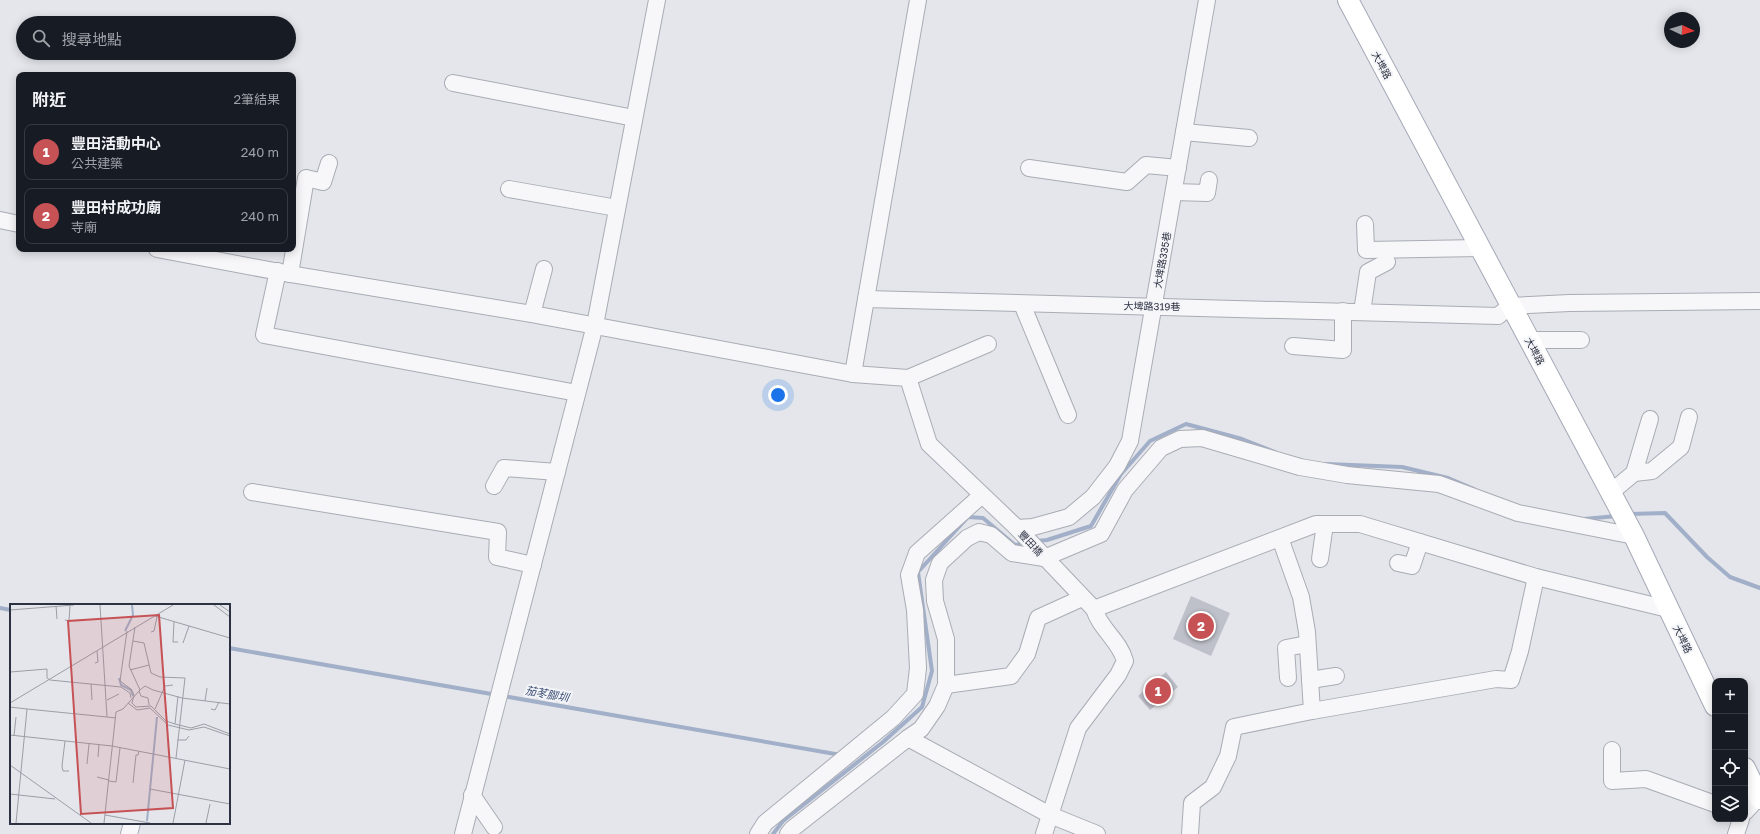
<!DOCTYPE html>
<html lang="zh-TW">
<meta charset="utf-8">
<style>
:root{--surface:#171b24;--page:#20242c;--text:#f1f3f6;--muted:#9ea1a6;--line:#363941;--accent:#c65255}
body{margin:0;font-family:"Golos Text","Noto Sans TC",sans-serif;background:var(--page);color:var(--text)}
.controls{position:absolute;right:12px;bottom:12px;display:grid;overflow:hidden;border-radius:8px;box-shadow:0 2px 10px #0003}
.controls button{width:36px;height:36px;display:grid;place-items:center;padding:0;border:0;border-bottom:1px solid var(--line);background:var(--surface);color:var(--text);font:20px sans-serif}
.compass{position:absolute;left:1664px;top:12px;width:36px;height:36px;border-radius:50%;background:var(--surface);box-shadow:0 2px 10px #0003;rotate:94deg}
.you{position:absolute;left:778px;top:395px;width:14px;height:14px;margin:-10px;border:3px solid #fff;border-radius:50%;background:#1a73e8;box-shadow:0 0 0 6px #1a73e833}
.badge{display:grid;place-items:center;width:26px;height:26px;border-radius:50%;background:var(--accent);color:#fff;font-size:13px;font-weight:700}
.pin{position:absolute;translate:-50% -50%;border:2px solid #fff;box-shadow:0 1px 4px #0006}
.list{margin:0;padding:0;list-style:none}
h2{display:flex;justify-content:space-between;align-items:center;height:52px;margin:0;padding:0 16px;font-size:17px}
h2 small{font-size:13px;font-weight:400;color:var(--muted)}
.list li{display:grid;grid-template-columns:26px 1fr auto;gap:12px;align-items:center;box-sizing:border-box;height:56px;margin:0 8px 8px;padding:0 8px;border:1px solid var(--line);border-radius:8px}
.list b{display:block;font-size:15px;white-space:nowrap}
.list p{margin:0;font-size:13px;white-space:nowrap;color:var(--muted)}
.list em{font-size:13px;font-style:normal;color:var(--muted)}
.icon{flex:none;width:22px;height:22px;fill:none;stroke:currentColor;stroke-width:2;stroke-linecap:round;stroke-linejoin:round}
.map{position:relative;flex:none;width:1760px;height:834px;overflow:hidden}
.search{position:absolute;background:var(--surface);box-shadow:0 2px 10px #0003;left:16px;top:16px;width:280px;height:44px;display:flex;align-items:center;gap:10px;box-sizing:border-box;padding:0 14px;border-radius:22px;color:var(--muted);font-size:15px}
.panel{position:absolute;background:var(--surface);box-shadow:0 2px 10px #0003;left:16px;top:72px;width:280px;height:180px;border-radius:8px}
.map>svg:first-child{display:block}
</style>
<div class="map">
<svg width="1760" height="834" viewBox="0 0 1760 834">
<rect width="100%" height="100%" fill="#e4e6eb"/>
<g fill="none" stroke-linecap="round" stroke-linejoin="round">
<!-- stream -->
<g stroke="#a2afc8" stroke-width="4">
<polyline points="1326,464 1402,467 1448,478 1474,489"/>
<polyline points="1630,514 1665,513 1707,557 1730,577 1760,588"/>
<polyline points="1584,519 1617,516"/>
<polyline points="1036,541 1047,540 1091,526 1121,474 1150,441 1186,424 1242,439 1275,452"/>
<polyline points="0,608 11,610"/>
<polyline points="229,648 497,695"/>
<polyline points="503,696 841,755"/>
<polyline points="773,834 783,821 883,742 922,707 932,671 918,572 968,517 983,518 1015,545 1026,543"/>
</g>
</g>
<!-- building -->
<g fill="#bec1ca">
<polygon points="1191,596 1230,613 1211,656 1173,639"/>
<polygon points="1166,672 1178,687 1150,710 1138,696"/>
</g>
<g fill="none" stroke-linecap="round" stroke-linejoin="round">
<!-- minor casing -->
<g stroke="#a9acb5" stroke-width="18">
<g id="minor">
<polyline points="453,83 634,118"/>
<polyline points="1184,132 1249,138"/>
<polyline points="1029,168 1127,182 1146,165 1178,168"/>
<polyline points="509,189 617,208"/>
<polyline points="1174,192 1207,193 1209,180"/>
<polyline points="0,220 19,224"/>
<polyline points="1365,224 1366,250 1480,248"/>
<polyline points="157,249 290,274 532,314 853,374 908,378 929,444 1017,528 1094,609 1316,524 1360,524 1536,577 1668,609"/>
<polyline points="278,271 264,335 577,393"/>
<polyline points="290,274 306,178 323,182 329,163"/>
<polyline points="866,299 918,0"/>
<polyline points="1022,304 1068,415"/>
<polyline points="1362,312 1368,272 1387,262"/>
<polyline points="532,314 544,269"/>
<polyline points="1529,340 1581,340"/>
<polyline points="1293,346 1343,350 1343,311"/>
<polyline points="853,374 866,299 1498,316 1510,306 1569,303 1760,301"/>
<polyline points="908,378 988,344"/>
<polyline points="1634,473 1652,471 1681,447 1689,417"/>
<polyline points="494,486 504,468 557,472"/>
<polyline points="252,492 498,532 497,557 533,565"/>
<polyline points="1610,493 1634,473 1650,419"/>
<polyline points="1017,528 1033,527 1069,517 1093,497 1117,466 1130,441 1207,0"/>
<polyline points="1280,538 1301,597 1307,632 1312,711"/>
<polyline points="1320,559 1325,524"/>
<polyline points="1398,563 1412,566 1420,542"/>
<polyline points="1288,678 1286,648 1307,644"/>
<polyline points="1310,680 1336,676"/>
<polyline points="946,685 1011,676 1027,654 1038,618 1082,598"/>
<polyline points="908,738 1050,815 1097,834"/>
<polyline points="1612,750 1612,781 1646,779 1715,804"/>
<polyline points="472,795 494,827"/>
<polyline points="1745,812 1759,797"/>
<polyline points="129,834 132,823"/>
<polyline points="463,834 595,325 657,0"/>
<polyline points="758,834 765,823 893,718 915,694 918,668 915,610 909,575 917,553 982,495"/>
<polyline points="788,834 792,829 908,738 921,729 937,706 946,685 946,639 935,601 934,580 940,563 967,538 979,532 991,535 1012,553 1044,558 1101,534 1125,490 1161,448 1180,439 1202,438 1300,467 1347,475 1439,484 1518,513 1634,536"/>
<path d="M1044,834L1078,728L1118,675L1125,661C1120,641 1100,629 1094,609"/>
<polyline points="1190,834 1192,803 1213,787 1228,756 1234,727 1312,711 1496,679 1511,680 1520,651 1536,577"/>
<polyline points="1736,834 1741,819"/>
</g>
</g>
<!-- major casing -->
<g stroke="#a4a9b6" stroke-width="22">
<g id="major">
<polyline points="1348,0 1634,536 1715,706"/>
<polyline points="1745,768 1760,799"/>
</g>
</g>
<!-- minor -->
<use href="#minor" stroke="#f7f7f9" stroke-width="16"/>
<!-- major -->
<use href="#major" stroke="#fff" stroke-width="20"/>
</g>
<g text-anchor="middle" stroke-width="4" stroke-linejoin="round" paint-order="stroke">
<!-- street labels -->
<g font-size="10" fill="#2d3242" stroke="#f4f5f8">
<text transform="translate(1382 65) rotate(62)" y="4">大埤路</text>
<text transform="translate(1162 260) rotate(-80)" y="4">大埤路335巷</text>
<text transform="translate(1152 306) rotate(1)" y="4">大埤路319巷</text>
<text transform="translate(1535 351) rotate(62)" y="4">大埤路</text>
<text transform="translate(1031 543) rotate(47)" y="4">豐田橋</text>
<text transform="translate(1683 639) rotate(64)" y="4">大埤路</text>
</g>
<!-- water labels -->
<g font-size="11" font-style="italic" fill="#394c74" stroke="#f4f5f8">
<text transform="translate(547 694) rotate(10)" y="4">茄苳腳圳</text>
</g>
</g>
<!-- overview -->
<g transform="translate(10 604)">
<rect width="220" height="220" fill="#e4e6eb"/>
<path fill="none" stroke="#a2afc8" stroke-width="2" d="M115,27L123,11L122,1M109,74L111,81L121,86L123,92M137,217L147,113"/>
<path fill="none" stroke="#9b9ea7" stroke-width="1" d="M90,1L97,113L106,114M204,1L220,13M210,1L220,8M46,2L47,15M0,6L64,1M145,12L220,34M55,16L59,17L60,1M164,18L163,38H168M117,27L110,77L121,85L124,91L122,99L126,103L141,102L156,117L165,120M141,28L144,27L147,13M123,37L134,39L141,69L150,73L175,74L166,154M173,39L179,22M85,59L88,58L87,47M120,66L139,61M0,68L37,65V74L40,76L111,83L120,89L121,94M81,80L82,96M130,86L135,82L143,86L172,94L220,100M129,87L131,92L138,94L139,101M168,92L165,120L181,124L194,120L220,130M97,96L109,90M195,97L197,84M0,99L163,1M118,99L127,106L140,104L158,121L179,126L194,123L220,132M0,103L17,105L6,219M17,105L97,113M145,105L155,82L163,81M201,105L205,106L209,98M0,131L102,142L220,165M4,132L6,113M167,136H176L179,132M55,137L52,162L53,167H59M88,153L89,141M77,160L79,140M0,161L81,219M87,173L99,176M99,177L106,178L110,144M123,179L126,151H128L129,147M140,185L220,200M0,190L45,195M95,211L140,219M94,219L106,108L113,105L130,86L119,62L125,23M163,219L175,156M196,219L200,200"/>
<path fill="#c65255" fill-opacity="0.15" stroke="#c65255" stroke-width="2" d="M149,11L163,204L71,210L58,17Z"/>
<rect width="220" height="220" fill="none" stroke="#2d3242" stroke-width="2"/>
</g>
</svg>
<div class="controls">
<button>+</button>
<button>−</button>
<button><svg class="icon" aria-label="locate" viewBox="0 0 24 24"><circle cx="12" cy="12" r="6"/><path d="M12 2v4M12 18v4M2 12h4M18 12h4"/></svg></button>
<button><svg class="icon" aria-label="layers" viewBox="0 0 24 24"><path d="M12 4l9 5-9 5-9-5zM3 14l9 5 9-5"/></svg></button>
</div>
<svg class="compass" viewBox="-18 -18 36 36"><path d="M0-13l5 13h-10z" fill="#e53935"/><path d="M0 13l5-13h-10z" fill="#9ea1a6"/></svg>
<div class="you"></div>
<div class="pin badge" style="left:1158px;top:691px">1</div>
<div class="pin badge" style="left:1201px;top:626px">2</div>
<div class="search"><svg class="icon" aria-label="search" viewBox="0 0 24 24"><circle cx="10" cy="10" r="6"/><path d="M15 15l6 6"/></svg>搜尋地點</div>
<section class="panel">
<h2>附近<small>2筆結果</small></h2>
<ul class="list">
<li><span class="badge">1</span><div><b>豐田活動中心</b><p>公共建築</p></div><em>240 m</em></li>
<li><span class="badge">2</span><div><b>豐田村成功廟</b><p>寺廟</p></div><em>240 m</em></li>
</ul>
</section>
</div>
